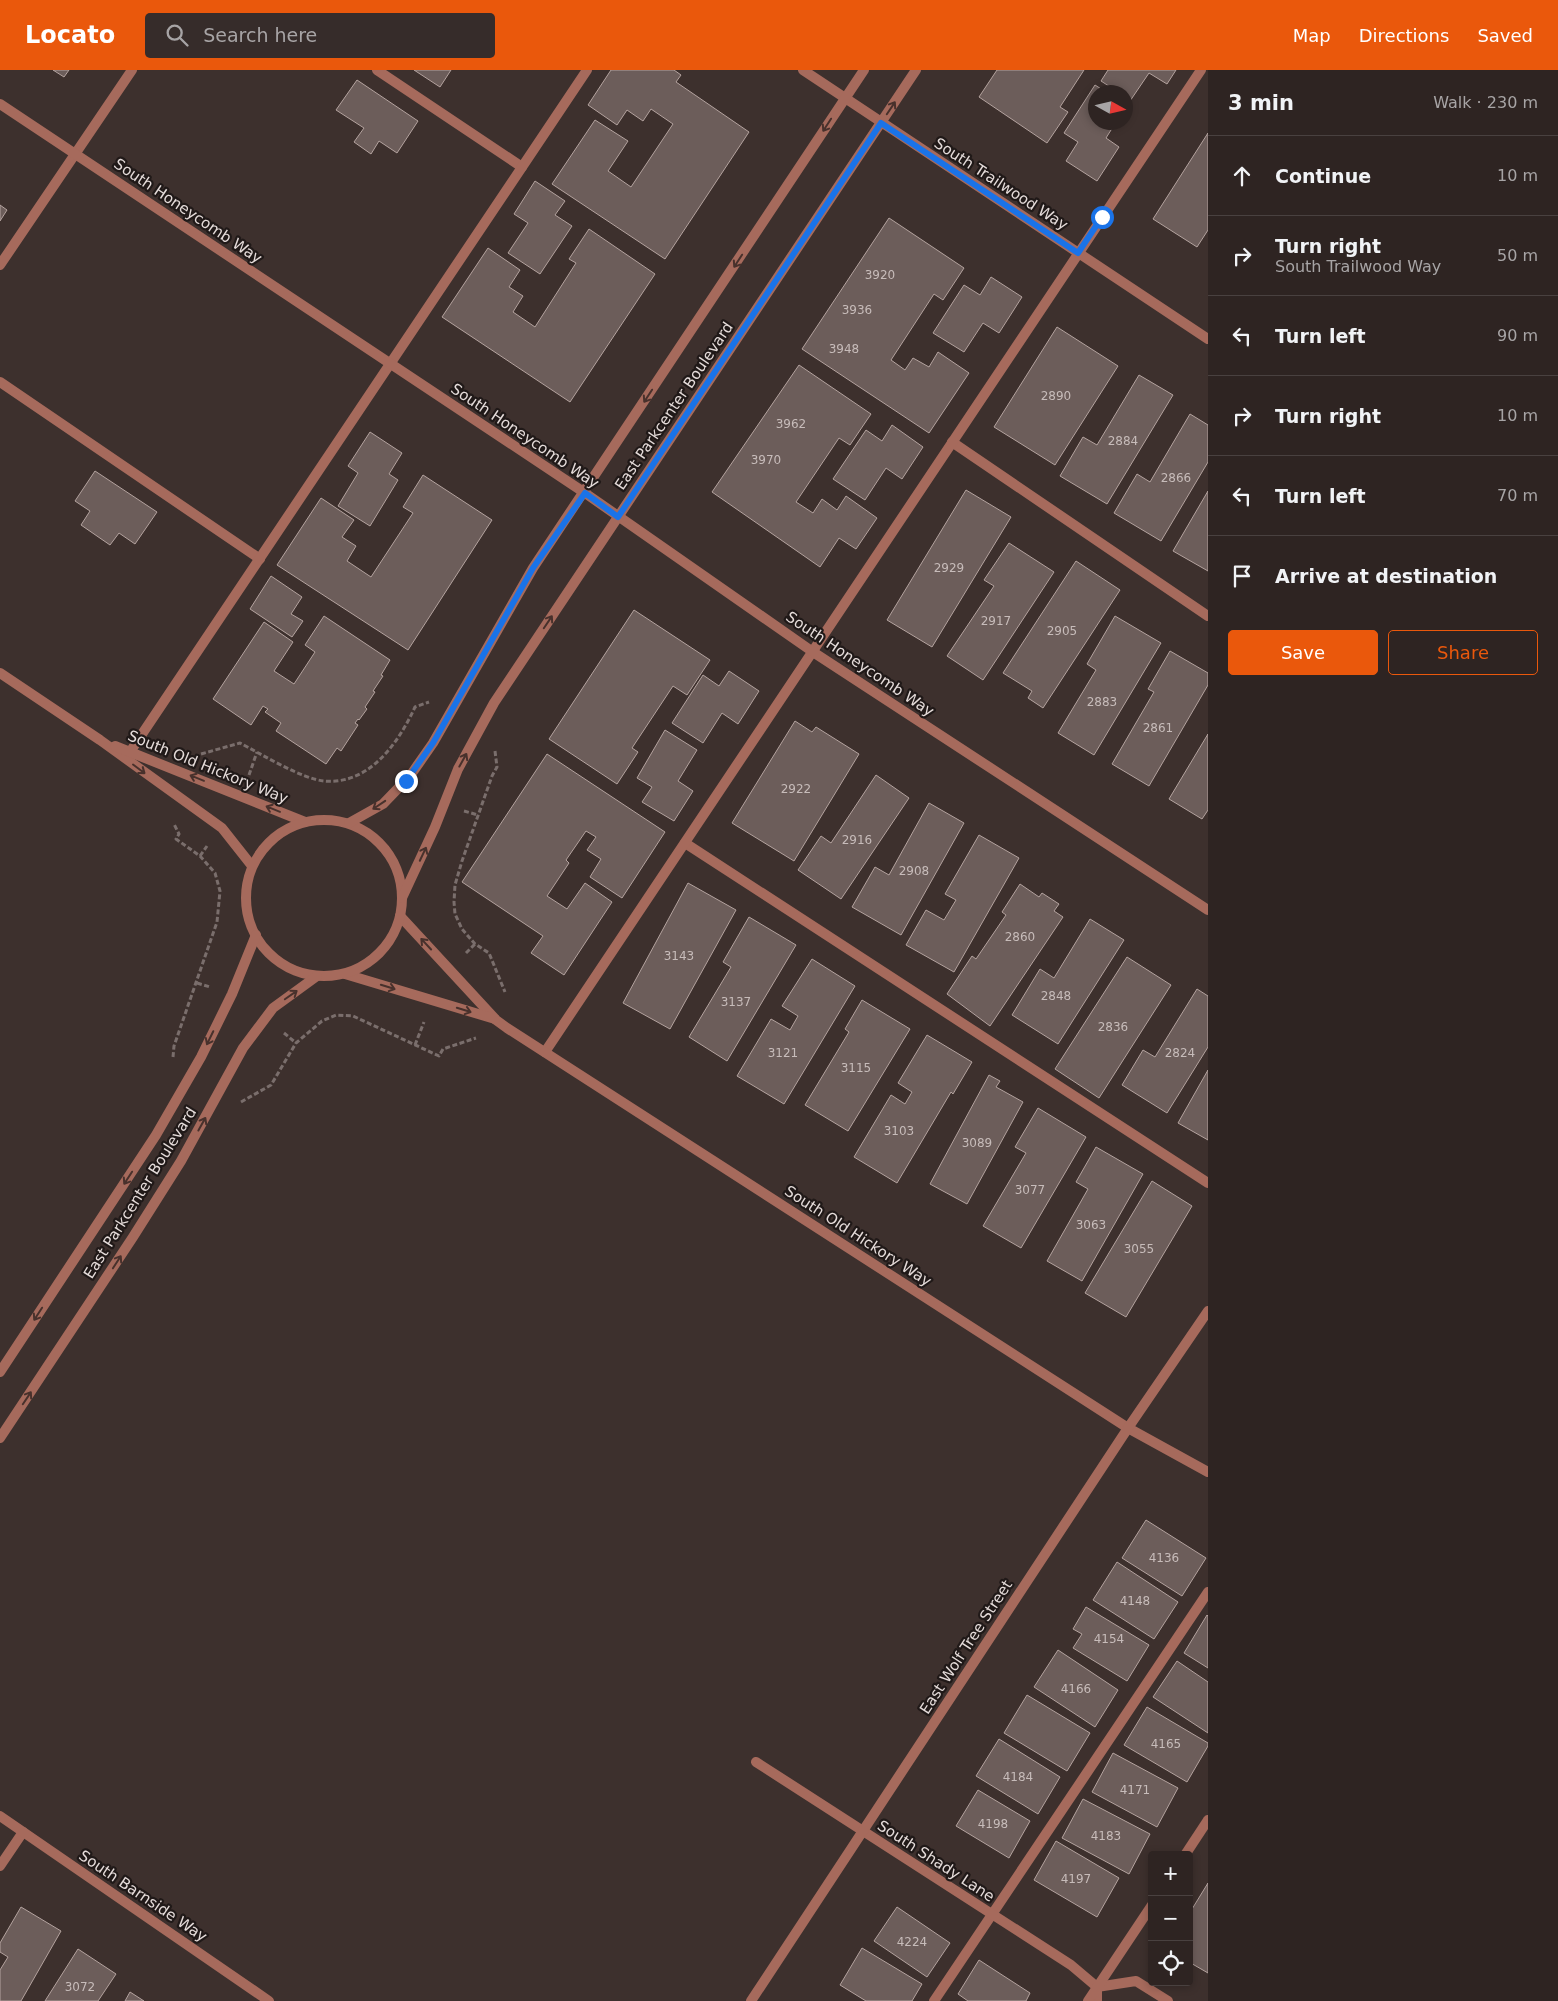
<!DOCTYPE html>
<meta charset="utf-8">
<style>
:root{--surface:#2e2422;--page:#362c2a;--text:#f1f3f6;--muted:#a7a4a5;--line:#494140;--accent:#ea580c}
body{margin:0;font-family:"DejaVu Sans",sans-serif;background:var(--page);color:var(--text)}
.controls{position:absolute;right:15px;bottom:15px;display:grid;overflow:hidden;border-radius:5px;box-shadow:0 2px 8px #0003}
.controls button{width:45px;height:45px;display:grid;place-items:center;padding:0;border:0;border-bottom:1px solid var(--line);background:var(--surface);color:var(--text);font:25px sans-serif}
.compass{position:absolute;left:1088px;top:15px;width:45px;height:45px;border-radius:50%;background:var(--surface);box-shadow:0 2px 8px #0003;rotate:98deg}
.stop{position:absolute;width:15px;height:15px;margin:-11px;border:4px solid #1a73e8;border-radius:50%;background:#fff}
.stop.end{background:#1a73e8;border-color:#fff;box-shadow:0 1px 5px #0008}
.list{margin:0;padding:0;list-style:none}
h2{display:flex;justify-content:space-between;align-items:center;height:65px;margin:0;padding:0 20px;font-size:21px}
h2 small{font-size:16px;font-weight:400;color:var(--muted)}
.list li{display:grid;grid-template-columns:32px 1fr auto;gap:15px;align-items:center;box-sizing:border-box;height:80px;padding:0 20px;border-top:1px solid var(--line)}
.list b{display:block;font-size:19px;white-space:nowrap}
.list p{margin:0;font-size:16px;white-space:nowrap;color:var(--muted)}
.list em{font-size:16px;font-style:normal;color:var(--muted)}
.actions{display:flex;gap:10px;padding:15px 20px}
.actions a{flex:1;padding:11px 0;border:1px solid var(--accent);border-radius:5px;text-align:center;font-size:18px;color:var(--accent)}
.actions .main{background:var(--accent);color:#fff}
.icon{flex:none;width:28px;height:28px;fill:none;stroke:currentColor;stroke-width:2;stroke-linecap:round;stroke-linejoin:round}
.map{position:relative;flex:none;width:1208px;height:1931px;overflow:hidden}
header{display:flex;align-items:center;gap:30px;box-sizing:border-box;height:70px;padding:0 25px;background:var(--accent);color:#fff}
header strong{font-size:24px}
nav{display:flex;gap:28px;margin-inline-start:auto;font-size:18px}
.search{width:350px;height:45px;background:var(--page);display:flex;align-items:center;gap:12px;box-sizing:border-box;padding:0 18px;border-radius:5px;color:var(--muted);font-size:19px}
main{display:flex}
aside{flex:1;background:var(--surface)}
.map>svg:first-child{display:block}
</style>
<header>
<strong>Locato</strong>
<div class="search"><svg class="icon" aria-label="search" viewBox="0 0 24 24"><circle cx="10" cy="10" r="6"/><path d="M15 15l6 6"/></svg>Search here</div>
<nav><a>Map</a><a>Directions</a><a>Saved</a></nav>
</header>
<main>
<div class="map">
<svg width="1208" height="1931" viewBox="0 0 1208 1931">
<rect width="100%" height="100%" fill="#3d302d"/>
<!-- building -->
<g fill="#6c5d5a" stroke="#b4a39f">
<polygon points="53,0 69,0 64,7"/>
<polygon points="414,0 451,0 440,17"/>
<polygon points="611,0 674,0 681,5 676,12 749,62 665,189 552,114 595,50 628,71 608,101 631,117 673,54 651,39 643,51 627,40 617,55 588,35"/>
<polygon points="997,0 1084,0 1060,37 1068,42 1047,73 979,27"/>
<polygon points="1108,0 1176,0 1167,14 1149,3 1130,31 1126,27 1126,22 1118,22 1101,11"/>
<polygon points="357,10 418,51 397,83 379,71 371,84 354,72 364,58 336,40"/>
<polygon points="1095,15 1106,22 1096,22 1096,52 1116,52 1106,68 1119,77 1097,111 1066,91 1078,72 1064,63"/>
<polygon points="1208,63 1208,160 1197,177 1153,149"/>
<polygon points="535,111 565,131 555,145 572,156 540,204 508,183 528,153 514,144"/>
<polygon points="0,135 7,140 0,151"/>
<polygon points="889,148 964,198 943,230 934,224 891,290 905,300 913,288 929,297 938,282 969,303 929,363 802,279"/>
<polygon points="589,159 655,204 570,332 442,247 488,178 520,200 509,217 523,226 513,242 535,257 576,193 569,189"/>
<polygon points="991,207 1022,227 999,263 983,253 964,282 933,263 964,215 980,225"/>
<polygon points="1057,257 1118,296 1055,395 994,357"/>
<polygon points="799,295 871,344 850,375 839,368 796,432 813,443 822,429 837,440 846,426 877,448 856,479 839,468 820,497 712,422"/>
<polygon points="1139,305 1173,325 1107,434 1060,406 1083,367 1097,375"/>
<polygon points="1190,344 1208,355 1208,392 1161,471 1114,443 1137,404 1150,412"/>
<polygon points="892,355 923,377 902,409 886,398 865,430 833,409 866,360 882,371"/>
<polygon points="370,362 402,383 389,404 398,410 370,456 338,436 358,403 348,396"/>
<polygon points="95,401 157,442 135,474 119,463 110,475 81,455 90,441 75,431"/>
<polygon points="423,405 492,450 408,580 277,495 321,428 354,450 342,467 356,476 347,491 371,507 413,443 403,437"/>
<polygon points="966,420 1011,447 932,577 887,550"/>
<polygon points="1208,421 1208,501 1173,481"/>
<polygon points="1009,473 1054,502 983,610 947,586 994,516 984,510"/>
<polygon points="1076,491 1120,520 1043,638 1028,628 1032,621 1003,603"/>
<polygon points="271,506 302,527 291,544 303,551 292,567 250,539"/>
<polygon points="634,540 710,590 687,625 673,616 632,678 638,682 617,714 549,669"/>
<polygon points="324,546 390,590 381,605 383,606 373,621 375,622 365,637 367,639 359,650 358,649 355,653 358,655 341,681 337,678 326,694 276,661 281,653 265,642 268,639 263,636 251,655 213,629 264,552 293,572 274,601 294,614 315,582 305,575"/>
<polygon points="1115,546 1161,573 1094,685 1058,663 1096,600 1087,594"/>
<polygon points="1170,581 1208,603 1208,615 1149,716 1112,694 1154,622 1148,619"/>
<polygon points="729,601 759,621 738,654 722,643 703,673 672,653 703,605 719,616"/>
<polygon points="795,651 812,662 816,657 859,684 794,791 732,753"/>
<polygon points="665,660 697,680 678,711 693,721 674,751 642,732 652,717 637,708"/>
<polygon points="1208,664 1208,740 1202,749 1169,729"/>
<polygon points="547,684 665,762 622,828 590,807 601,789 587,780 596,767 586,761 566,790 569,793 547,826 567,839 585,813 612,832 564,905 531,883 543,866 462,812"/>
<polygon points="876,705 909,728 841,829 798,800 821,766 831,773"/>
<polygon points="929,733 964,753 901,865 852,837 875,797 889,805"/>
<polygon points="979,765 1019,788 954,902 906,875 926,840 944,850 956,830 945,824"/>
<polygon points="688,813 736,840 670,959 623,933"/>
<polygon points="1020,814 1039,827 1042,823 1059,834 1054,841 1063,847 990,956 947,924 972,886 976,889 1006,845 1002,842"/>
<polygon points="749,847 796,875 727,991 689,967 731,897 723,892"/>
<polygon points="1090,849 1124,870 1058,974 1012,945 1040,899 1054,908"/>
<polygon points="1127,887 1171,915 1099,1028 1055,999"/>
<polygon points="812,889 855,916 784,1034 737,1006 771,949 790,960 798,946 782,936"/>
<polygon points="1197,919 1208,926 1208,977 1167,1043 1122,1015 1143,980 1155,987"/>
<polygon points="862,930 910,959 848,1061 805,1035 849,962 845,959"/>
<polygon points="927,965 972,992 953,1024 951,1022 897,1113 854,1087 891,1025 905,1034 912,1022 898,1013"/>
<polygon points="1208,1000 1208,1070 1178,1053"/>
<polygon points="989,1005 1000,1011 996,1017 1023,1032 967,1134 930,1114"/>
<polygon points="1038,1038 1086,1067 1021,1178 983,1156 1026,1083 1015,1077"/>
<polygon points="1096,1077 1143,1104 1082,1211 1047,1191 1088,1119 1076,1112"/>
<polygon points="1152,1111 1192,1136 1126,1247 1085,1223"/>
<polygon points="1146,1450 1206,1488 1182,1526 1122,1488"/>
<polygon points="1117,1492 1178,1532 1154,1569 1093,1530"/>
<polygon points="1086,1537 1149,1575 1127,1611 1073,1578 1082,1564 1073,1559"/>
<polygon points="1207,1545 1208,1546 1208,1598 1184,1583"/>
<polygon points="1058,1580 1118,1620 1095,1657 1034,1617"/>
<polygon points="1177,1591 1208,1612 1208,1663 1153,1627"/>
<polygon points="1027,1625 1090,1663 1067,1701 1004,1663"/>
<polygon points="1147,1637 1208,1673 1208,1676 1187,1712 1124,1675"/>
<polygon points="999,1669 1060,1707 1038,1744 976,1706"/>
<polygon points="1113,1683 1178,1718 1157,1757 1092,1722"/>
<polygon points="978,1720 1030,1751 1009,1788 956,1756"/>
<polygon points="1083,1729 1150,1764 1129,1804 1062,1768"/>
<polygon points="1056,1771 1119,1808 1097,1847 1034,1810"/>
<polygon points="1208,1813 1208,1903 1189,1892 1189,1844"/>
<polygon points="21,1837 61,1861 21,1931 0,1931 0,1900 8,1887 0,1882 0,1873"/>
<polygon points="897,1837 950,1873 927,1907 874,1871"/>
<polygon points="862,1878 922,1914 912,1931 866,1931 840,1915"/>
<polygon points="78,1879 116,1904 98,1931 45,1931"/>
<polygon points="979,1890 1030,1923 1026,1931 968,1931 958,1924"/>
<polygon points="130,1922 144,1931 125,1931"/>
</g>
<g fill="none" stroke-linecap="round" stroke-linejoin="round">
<!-- path -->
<g stroke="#7a6e6c" stroke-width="3" stroke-dasharray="5 2.5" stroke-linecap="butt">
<polyline points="495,681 497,697 492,706 462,791 455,815 454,832 455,844 462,859 475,874 489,883 505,922"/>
<path d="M201,684L240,673C261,684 302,709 324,711C369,715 398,674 415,637L429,632"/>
<polyline points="249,705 257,682"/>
<polyline points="464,741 478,745"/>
<polyline points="200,786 207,776"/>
<polyline points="466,883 475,874"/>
<polyline points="197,913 210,917"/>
<polyline points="284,963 296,973"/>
<polyline points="415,975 424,952"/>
<polyline points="173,987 174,976 217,852 220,821 215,803 200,786 176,769 179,764 174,754"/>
<polyline points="241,1032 271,1015 296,973 322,951 336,945 353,946 439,986 443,979 476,968"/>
</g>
<!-- service -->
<g stroke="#a66a5c" stroke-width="10">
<polyline points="377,0 522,97"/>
<polyline points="0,195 132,0"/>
<polyline points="0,312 260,489"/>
<polyline points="952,372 1208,546"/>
<polyline points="130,682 587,0"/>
<polyline points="685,773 1208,1113"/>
<polyline points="545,982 1201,0"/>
<polyline points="0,1796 23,1762"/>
<polyline points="934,1931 1208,1522"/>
</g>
<!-- minor -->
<g stroke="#a66a5c" stroke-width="10">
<polyline points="803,0 1208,269"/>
<polyline points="0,34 585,423 813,582 1208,840"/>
<polyline points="0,603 100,670 222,758 252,796"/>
<polyline points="115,676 305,752"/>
<polyline points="400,846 496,950 507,958 1128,1358 1208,1402"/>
<polyline points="345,904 495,949"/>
<polyline points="756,1692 1071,1895 1097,1917 1097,1931"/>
<polyline points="0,1746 269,1931"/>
<polyline points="1185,1785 1208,1750"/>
<polyline points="1097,1917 1136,1911 1168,1931"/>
<polyline points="751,1931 1128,1358 1208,1241"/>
<polyline points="1088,1931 1152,1835"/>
</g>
<!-- tertiary -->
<g stroke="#a66a5c" stroke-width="10">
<circle cx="324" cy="828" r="78"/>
<polyline points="349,753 383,734 410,706 433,673 533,498 864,0"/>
<polyline points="402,828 435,757 458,699 494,633 916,0"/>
<polyline points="0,1302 156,1065 201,987 232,924 256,865"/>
<polyline points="0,1368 133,1167 181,1091 243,978 273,938 317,906"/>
</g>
</g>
<!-- one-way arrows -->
<defs><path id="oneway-shaft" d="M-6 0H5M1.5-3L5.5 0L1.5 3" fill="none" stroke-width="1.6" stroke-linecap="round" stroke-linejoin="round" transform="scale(1.25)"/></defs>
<g stroke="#48312c">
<use href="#oneway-shaft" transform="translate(891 38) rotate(-56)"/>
<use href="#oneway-shaft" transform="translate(827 55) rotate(123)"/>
<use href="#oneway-shaft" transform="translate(738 191) rotate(123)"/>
<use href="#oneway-shaft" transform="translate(648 326) rotate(123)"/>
<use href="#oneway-shaft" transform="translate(548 552) rotate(-56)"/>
<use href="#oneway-shaft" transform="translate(463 690) rotate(-61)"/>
<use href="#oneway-shaft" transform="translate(139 699) rotate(37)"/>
<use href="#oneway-shaft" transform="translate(197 708) rotate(-158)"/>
<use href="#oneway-shaft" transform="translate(379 735) rotate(146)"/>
<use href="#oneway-shaft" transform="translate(273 739) rotate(-158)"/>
<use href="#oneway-shaft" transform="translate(423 784) rotate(-65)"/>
<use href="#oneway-shaft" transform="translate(426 874) rotate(-133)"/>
<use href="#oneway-shaft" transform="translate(388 917) rotate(17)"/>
<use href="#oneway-shaft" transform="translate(291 925) rotate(-35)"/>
<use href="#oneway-shaft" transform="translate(464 940) rotate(17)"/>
<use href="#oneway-shaft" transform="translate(210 968) rotate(116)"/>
<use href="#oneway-shaft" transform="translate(202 1054) rotate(-61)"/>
<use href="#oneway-shaft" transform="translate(128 1108) rotate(123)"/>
<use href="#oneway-shaft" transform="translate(117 1192) rotate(-57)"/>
<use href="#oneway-shaft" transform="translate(38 1244) rotate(123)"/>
<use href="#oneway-shaft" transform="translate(27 1328) rotate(-56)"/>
</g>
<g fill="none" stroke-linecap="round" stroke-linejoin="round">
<!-- route -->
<polyline stroke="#1a73e8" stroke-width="6" points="406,711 433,673 533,498 585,423 618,447 881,53 1078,183 1102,147"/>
</g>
<g text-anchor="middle" stroke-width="4.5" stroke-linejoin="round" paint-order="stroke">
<!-- number labels -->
<g font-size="12" fill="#c7bcba">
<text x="880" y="209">3920</text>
<text x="857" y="244">3936</text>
<text x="844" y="283">3948</text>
<text x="1056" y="330">2890</text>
<text x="791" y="358">3962</text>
<text x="1123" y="375">2884</text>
<text x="766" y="394">3970</text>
<text x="1176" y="412">2866</text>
<text x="949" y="502">2929</text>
<text x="996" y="555">2917</text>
<text x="1062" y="565">2905</text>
<text x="1102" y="636">2883</text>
<text x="1158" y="662">2861</text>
<text x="796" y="723">2922</text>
<text x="857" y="774">2916</text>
<text x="914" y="805">2908</text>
<text x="1020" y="871">2860</text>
<text x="679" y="890">3143</text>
<text x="1056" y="930">2848</text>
<text x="736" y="936">3137</text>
<text x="1113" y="961">2836</text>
<text x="783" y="987">3121</text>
<text x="1180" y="987">2824</text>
<text x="856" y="1002">3115</text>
<text x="899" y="1065">3103</text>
<text x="977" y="1077">3089</text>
<text x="1030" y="1124">3077</text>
<text x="1091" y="1159">3063</text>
<text x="1139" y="1183">3055</text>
<text x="1164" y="1492">4136</text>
<text x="1135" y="1535">4148</text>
<text x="1109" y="1573">4154</text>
<text x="1076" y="1623">4166</text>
<text x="1166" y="1678">4165</text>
<text x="1018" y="1711">4184</text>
<text x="1135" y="1724">4171</text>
<text x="993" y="1758">4198</text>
<text x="1106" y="1770">4183</text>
<text x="1076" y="1813">4197</text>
<text x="912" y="1876">4224</text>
<text x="80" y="1921">3072</text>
</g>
<!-- street labels -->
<g font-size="15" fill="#e5dcda" stroke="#201918">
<text transform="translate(1001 114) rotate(33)" y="5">South Trailwood Way</text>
<text transform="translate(188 141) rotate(34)" y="5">South Honeycomb Way</text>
<text transform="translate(674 336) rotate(-56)" y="5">East Parkcenter Boulevard</text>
<text transform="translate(525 366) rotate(34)" y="5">South Honeycomb Way</text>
<text transform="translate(860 594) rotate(34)" y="5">South Honeycomb Way</text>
<text transform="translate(208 697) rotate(22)" y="5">South Old Hickory Way</text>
<text transform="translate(140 1123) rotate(-58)" y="5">East Parkcenter Boulevard</text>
<text transform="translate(858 1166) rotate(33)" y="5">South Old Hickory Way</text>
<text transform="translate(966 1577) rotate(-57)" y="5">East Wolf Tree Street</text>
<text transform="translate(936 1791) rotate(33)" y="5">South Shady Lane</text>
<text transform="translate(143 1826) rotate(34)" y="5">South Barnside Way</text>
</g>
</g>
</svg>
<div class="controls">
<button>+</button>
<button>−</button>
<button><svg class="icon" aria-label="locate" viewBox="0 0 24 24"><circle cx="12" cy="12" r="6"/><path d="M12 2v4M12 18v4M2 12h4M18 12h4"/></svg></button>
</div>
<svg class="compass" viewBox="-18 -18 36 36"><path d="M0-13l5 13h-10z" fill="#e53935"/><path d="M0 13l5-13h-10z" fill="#a7a4a5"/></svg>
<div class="stop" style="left:1102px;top:147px"></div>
<div class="stop end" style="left:406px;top:711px"></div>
</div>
<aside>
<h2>3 min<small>Walk · 230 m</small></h2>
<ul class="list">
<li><svg class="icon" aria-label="ahead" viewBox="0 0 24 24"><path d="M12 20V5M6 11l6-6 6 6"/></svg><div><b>Continue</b></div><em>10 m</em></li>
<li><svg class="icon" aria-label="right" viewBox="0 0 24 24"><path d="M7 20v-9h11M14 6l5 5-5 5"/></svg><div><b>Turn right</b><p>South Trailwood Way</p></div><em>50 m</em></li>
<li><svg class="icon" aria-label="left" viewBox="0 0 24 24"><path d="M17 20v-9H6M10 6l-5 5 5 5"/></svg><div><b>Turn left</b></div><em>90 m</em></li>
<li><svg class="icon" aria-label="right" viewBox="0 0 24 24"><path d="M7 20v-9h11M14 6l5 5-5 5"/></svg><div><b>Turn right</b></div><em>10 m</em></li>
<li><svg class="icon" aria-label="left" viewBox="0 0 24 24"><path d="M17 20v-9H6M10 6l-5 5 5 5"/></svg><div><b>Turn left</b></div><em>70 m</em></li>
<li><svg class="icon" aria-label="arrive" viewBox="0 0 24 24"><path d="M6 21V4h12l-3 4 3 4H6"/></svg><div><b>Arrive at destination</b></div></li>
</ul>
<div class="actions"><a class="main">Save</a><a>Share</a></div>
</aside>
</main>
